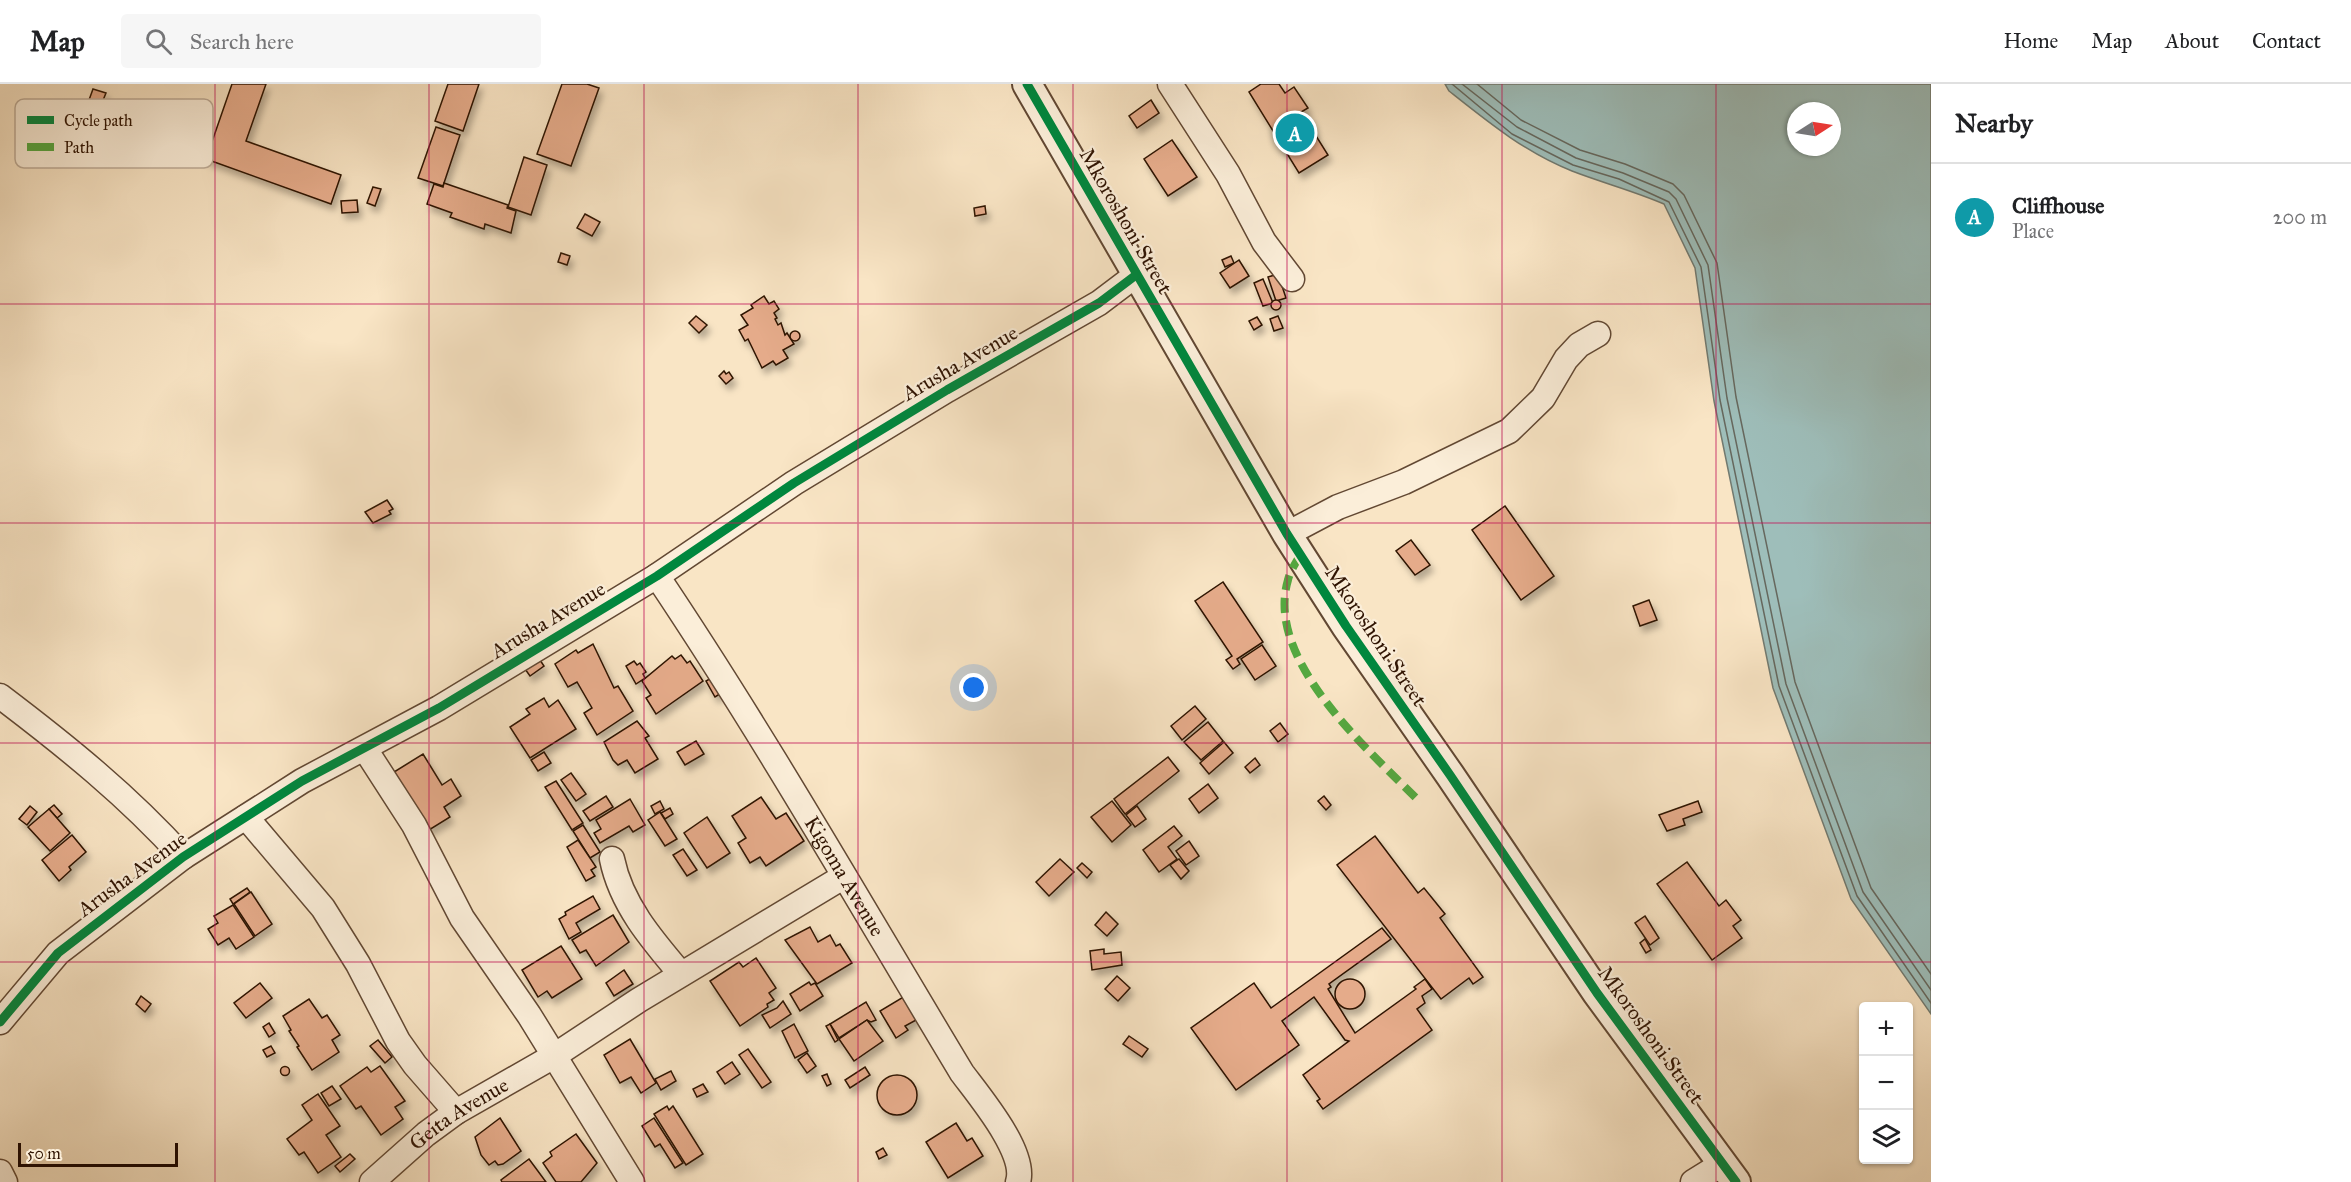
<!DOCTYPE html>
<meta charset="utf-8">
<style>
:root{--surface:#fff;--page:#f6f6f6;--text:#202124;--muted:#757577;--line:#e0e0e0;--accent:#8f2418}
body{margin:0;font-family:"IM FELL Great Primer",serif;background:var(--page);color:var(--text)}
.controls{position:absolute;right:18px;bottom:18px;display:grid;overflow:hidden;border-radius:6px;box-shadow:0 2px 4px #0004}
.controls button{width:54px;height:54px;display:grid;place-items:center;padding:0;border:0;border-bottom:2px solid var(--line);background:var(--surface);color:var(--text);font:30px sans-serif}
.compass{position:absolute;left:1787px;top:18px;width:54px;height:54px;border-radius:50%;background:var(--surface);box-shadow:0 2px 4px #0004;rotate:78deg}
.scale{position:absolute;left:18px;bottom:15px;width:160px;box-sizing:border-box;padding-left:6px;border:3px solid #2f1302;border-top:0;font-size:16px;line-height:21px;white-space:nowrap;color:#2f1302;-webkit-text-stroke:4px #fbeed9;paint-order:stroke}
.you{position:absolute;left:974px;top:604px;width:21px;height:21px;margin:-15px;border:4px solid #fff;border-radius:50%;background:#1a73e8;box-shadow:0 0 0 9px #1a73e833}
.badge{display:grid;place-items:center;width:39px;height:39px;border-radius:50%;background:var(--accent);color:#fff;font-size:20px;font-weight:700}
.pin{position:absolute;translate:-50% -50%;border:3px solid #fff;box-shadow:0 2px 6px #0006}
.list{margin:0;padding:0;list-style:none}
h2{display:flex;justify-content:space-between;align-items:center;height:78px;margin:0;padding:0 24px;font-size:26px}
h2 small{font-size:20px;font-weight:400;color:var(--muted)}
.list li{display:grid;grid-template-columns:39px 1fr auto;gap:18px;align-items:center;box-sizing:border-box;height:108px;padding:0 24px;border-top:2px solid var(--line)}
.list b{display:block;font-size:22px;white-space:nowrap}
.list p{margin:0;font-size:20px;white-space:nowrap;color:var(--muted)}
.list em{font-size:20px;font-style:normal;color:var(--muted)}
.icon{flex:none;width:33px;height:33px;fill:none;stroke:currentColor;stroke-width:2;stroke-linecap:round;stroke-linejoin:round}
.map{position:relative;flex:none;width:1931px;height:1098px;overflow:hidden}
header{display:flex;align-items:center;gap:36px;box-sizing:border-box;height:84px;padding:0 30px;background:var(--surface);border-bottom:2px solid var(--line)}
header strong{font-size:28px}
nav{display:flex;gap:33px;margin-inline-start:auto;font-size:21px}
.search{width:420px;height:54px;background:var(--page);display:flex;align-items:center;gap:15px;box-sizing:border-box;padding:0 21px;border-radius:6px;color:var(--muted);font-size:22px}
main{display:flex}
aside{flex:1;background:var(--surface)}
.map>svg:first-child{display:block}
</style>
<header>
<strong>Map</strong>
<div class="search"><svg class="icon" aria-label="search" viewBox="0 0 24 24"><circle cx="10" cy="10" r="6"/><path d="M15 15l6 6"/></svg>Search here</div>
<nav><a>Home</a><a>Map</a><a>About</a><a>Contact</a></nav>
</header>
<main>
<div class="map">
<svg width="1931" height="1098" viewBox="0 0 1931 1098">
<defs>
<filter id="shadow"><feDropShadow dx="3.5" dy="6" stdDeviation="3" flood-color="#0004"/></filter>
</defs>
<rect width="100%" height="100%" fill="#f9e5c5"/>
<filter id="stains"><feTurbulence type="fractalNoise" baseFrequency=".00333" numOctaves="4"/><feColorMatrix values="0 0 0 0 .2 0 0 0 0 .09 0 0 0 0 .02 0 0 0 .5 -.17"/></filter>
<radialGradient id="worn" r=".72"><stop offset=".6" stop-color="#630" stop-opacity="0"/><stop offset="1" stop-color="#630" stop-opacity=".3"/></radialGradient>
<!-- water -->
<path fill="#9ebeba" stroke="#727a70" stroke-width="1.5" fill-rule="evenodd" d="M1445,0H1931V930L1851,815L1773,604L1714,317L1695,184L1664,120C1634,107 1603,99 1572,87C1526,69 1488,38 1449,7ZM1796,27H1832V63H1796Z"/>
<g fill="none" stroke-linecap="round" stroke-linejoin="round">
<!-- shore -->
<g stroke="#66685e" stroke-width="1.5">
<polyline points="1452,0 1512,50 1573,81 1619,95 1669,118 1701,183 1720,316 1779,602 1857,812 1931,919"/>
<polyline points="1462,0 1517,43 1576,74 1623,89 1669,108 1676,115 1708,181 1727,314 1786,600 1863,808 1931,906"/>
<polyline points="1477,0 1521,36 1580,66 1625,80 1673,100 1684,111 1717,179 1736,313 1795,598 1871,804 1931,890"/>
</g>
</g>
<!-- building -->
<g fill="#e5ab8a" stroke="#2f1302" stroke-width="1.5" filter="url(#shadow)">
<polygon points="232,0 266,0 246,57 341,91 331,120 206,75"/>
<polygon points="448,0 479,0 463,47 435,37"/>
<polygon points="562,0 587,0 599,4 571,82 537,70"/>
<polygon points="1261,0 1279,0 1285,9 1294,3 1308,24 1301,28 1328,71 1299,89 1249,8"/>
<polygon points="93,5 106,9 101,21 89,16"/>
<polygon points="1151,16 1159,29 1137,44 1129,32"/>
<polygon points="436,43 460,51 443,102 418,94"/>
<polygon points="1172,56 1197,93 1168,112 1144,75"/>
<polygon points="524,73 547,81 531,131 508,123"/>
<polygon points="444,99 508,121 507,124 516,127 511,149 485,140 484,145 450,133 452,129 427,120 434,100 443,103"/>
<polygon points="373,103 381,105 375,122 367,119"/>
<polygon points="357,116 358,128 342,129 341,117"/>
<polygon points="985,122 986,130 975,132 974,124"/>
<polygon points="585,130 600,138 592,152 577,144"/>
<polygon points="561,169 570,172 567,181 558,178"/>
<polygon points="1231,172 1234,179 1225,183 1222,176"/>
<polygon points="1239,176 1249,192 1230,204 1220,189"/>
<polygon points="1278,190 1286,214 1276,217 1268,193"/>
<polygon points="1263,195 1273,219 1263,222 1254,199"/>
<polygon points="764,212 769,220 774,217 779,225 774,229 777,234 775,235 778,241 781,239 785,251 787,249 794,260 783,266 788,274 776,281 773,277 762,284 748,255 745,257 739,246 748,241 741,231 753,224 751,221"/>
<circle cx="1276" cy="221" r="5"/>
<polygon points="696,232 707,241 699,249 689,239"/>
<polygon points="1278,232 1283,244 1274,247 1270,235"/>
<polygon points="1257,233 1262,241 1254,246 1249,237"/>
<circle cx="795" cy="252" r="5"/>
<polygon points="724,287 726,290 729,288 733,294 726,300 719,292"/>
<polygon points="387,416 393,425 389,427 391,430 373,439 365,428"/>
<polygon points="1505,422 1554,492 1521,516 1472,446"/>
<polygon points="1411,456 1430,481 1415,491 1396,467"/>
<polygon points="1223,498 1263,558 1237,575 1240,580 1233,585 1226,576 1232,572 1195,517"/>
<polygon points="1649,516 1657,536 1640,542 1633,522"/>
<polygon points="593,560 614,604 618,602 633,627 597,651 584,629 592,624 577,598 568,603 555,580 576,566 578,569"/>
<polygon points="1262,561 1276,582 1255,596 1241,575"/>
<polygon points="681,571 687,579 690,577 703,597 656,630 646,614 651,611 642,597 672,572 675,575"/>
<polygon points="540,576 544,582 530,592 525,585"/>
<polygon points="634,577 637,581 640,579 646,588 643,590 645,594 636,600 626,582"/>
<polygon points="713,593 723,608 715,613 706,597"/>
<polygon points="544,614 549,623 558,616 576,645 530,674 510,643 530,630 526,625"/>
<polygon points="1195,622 1206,635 1182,656 1171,642"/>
<polygon points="637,637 649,652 645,654 658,675 635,689 627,676 618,681 613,676 604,658"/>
<polygon points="1208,638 1223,657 1201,676 1184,658"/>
<polygon points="1280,639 1288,650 1278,658 1270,647"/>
<polygon points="696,657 704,670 685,681 677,668"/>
<polygon points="1224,658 1233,669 1209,690 1200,679"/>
<polygon points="544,668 551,679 538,687 531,676"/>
<polygon points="423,670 442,701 451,695 461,712 444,723 450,733 429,746 394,688"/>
<polygon points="1168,673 1179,687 1125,730 1114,715"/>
<polygon points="1255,674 1260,681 1250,689 1245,683"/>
<polygon points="571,689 586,710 576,717 561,696"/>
<polygon points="556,697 583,739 572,746 545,703"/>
<polygon points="1208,700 1218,714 1199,729 1189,715"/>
<polygon points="606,712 613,723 590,737 583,727"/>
<polygon points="1324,712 1331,721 1326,726 1318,717"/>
<polygon points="761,713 776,735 786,729 804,757 766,782 760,773 750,779 738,759 746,754 732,732"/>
<polygon points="630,715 645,741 633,748 629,742 600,759 594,749 601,745 596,736"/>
<polygon points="660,717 664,725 655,730 651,722"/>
<polygon points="1112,717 1131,741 1112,758 1091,733"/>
<polygon points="1698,717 1702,728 1683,735 1685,741 1667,747 1659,731"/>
<polygon points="54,721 62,730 57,734 49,725"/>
<polygon points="30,722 37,728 27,741 19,735"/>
<polygon points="1137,722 1146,735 1135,743 1126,731"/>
<polygon points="670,724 673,730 665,735 661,729"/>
<polygon points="49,725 70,749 50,767 28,743"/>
<polygon points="660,728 677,755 665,762 648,736"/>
<polygon points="707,733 730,769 707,784 684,749"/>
<polygon points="583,741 600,768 590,774 573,747"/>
<polygon points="1174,742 1182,752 1168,763 1177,775 1159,788 1143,766"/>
<polygon points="72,751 86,768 69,783 71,786 59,797 42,776"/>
<polygon points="1375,752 1418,809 1424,804 1445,830 1440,834 1483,893 1473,900 1469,894 1441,915 1337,781"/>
<polygon points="578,756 596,783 591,786 595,792 586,797 567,763"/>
<polygon points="1189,757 1199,772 1186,781 1176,767"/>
<polygon points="683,765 697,786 687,792 673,771"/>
<polygon points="1060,775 1074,788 1049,812 1036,798"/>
<polygon points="1179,775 1189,787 1181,795 1170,781"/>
<polygon points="1687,778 1719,822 1726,816 1741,836 1733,842 1742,854 1712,876 1657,800"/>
<polygon points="1082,779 1092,788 1087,794 1077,784"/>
<polygon points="247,804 250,808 233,820 230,815"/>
<polygon points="251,808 272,840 255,852 234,820"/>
<polygon points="593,812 600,825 576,839 581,848 569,855 559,835 566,831 565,828"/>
<polygon points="233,821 254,853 236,865 229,854 218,861 208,845 218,839 214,832"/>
<polygon points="1106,828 1118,840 1107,852 1095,841"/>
<polygon points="613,831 629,858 596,882 586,866 580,869 572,856"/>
<polygon points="1645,832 1659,854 1650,861 1635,839"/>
<polygon points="810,843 818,858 830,851 836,862 840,860 852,879 817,900 785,856"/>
<polygon points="1382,844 1391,855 1329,900 1331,903 1328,905 1355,949 1416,905 1414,903 1425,895 1432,905 1422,912 1425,919 1417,925 1432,946 1323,1025 1317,1017 1320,1015 1303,991 1349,957 1345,956 1314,913 1282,937 1299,961 1236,1006 1191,944 1254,899 1271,924"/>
<polygon points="1645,855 1651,866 1646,869 1640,859"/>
<polygon points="561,862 582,895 552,914 547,907 538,913 522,886"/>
<polygon points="1104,865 1104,870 1121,868 1122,881 1092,886 1090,867"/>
<polygon points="756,874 776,904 769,909 774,916 767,920 768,923 740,942 710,897 739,878 743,883"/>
<polygon points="624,886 633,900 614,912 606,899"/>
<polygon points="1117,892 1130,904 1118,917 1105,905"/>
<circle cx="1350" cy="910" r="15"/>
<polygon points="809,898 811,901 815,899 823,912 800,927 790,910"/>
<polygon points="260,899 272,914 246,934 234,919"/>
<polygon points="141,912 151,920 145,928 136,920"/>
<polygon points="905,912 918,935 905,942 908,946 896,954 880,927"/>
<polygon points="309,915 322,934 327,931 340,951 332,956 339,968 312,986 297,963 299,962 289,947 291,946 283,932"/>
<polygon points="783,917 791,930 770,944 762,931 777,924"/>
<polygon points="866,918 876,936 871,938 867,936 839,954 830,940"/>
<polygon points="867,936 883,957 854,977 839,955"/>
<polygon points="269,939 275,949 269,953 263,943"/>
<polygon points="794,940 808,967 795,974 782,947"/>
<polygon points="830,940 838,956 835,958 826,942"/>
<polygon points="1129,952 1148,965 1142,973 1123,960"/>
<polygon points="630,955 656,999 641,1009 631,993 620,999 604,971"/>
<polygon points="378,956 392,973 385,979 370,962"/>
<polygon points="271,962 275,969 267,973 263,966"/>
<polygon points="748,965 771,998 762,1004 739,971"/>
<polygon points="807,969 816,982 807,989 798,976"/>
<polygon points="732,978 740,990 725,1000 717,988"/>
<polygon points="380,982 405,1017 395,1023 403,1035 381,1051 361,1022 356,1025 340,1002 367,983 371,988"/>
<circle cx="285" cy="987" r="4.5"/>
<polygon points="865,983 870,991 850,1004 845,996"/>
<polygon points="671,987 676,997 661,1006 655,995"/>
<polygon points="827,990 831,1000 827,1002 822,992"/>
<circle cx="897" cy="1011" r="20"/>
<polygon points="703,1000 708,1008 697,1013 693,1005"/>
<polygon points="332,1002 341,1015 329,1022 321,1009"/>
<polygon points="318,1010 340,1042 326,1051 341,1073 318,1089 304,1068 299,1071 287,1055 312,1036 302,1021"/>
<polygon points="667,1022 669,1026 673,1022 703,1070 686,1081 654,1030"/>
<polygon points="500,1034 521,1067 503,1080 498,1081 495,1077 489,1081 481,1071 475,1053"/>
<polygon points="654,1034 683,1079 675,1084 660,1060 655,1063 642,1042"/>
<polygon points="956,1039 967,1057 972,1054 983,1072 948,1094 926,1058"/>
<polygon points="576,1050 597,1079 581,1098 556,1098 543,1079 552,1072 550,1068"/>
<polygon points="883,1064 887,1071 879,1075 876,1068"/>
<polygon points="350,1070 355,1075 340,1088 335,1082"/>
<polygon points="529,1075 546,1098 502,1098 501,1096"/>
</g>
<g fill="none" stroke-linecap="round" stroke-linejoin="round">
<!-- minor casing -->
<g stroke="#624833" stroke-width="27">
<g id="minor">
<polyline points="1170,0 1228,90 1264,158 1292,195"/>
<polyline points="1287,450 1338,423 1404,398 1509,347 1543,314 1566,275 1579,261 1598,250"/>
<path id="s1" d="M657,492C765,653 862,823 962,989C980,1013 1027,1069 1018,1098"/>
<path d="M0,612C66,662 128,712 183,773"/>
<polyline points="365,665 414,741 462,834 529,931 632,1098"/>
<polyline points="246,733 323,824 358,880 398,957 415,981 456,1028"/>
<path d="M612,775C621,820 652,856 681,890"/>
<polyline points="0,938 58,869 183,773 302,697 439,624 657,492 794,399 947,306 1099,219 1136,191"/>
<polyline points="0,1088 5,1098"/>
<path id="s2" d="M372,1098L426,1050L456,1028L554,972L639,916L843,793"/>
<polyline points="1693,1098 1722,1080"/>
</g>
</g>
<!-- tertiary casing -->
<g stroke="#624833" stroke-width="32">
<polyline id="tertiary" points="1027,0 1287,450 1346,542 1450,691 1597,909 1736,1098"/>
</g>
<!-- minor -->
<use href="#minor" stroke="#fbeed9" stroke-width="24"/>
<!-- tertiary -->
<use href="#tertiary" stroke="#fbeed9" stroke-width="28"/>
<!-- quiet -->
<path stroke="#54a840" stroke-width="8" stroke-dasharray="15 8" stroke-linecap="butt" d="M1300,471C1296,479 1290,487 1288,496C1264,577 1370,667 1420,718"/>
<!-- cycleway casing -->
<g stroke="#fbeed9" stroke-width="13">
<g id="cycleway">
<polyline points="1027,0 1287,450 1346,542 1450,691 1597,909 1736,1098"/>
<polyline points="0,938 58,869 183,773 302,697 439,624 657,492 794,399 947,306 1099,219 1136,191"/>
</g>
</g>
<!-- cycleway -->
<use href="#cycleway" stroke="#00873e" stroke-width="9"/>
</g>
<!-- grid -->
<path fill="none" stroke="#c2185b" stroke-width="1.5" stroke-opacity="0.55" d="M215,0V1098M429,0V1098M644,0V1098M858,0V1098M1073,0V1098M1287,0V1098M1502,0V1098M1716,0V1098M0,220H1931M0,439H1931M0,659H1931M0,878H1931"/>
<g text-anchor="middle" stroke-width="4.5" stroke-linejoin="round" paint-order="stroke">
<!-- street labels -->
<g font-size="21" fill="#2f1302" stroke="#fbeed9">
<text transform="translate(1126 137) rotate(60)" y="7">Mkoroshoni Street</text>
<text transform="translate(960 279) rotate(-30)" y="7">Arusha Avenue</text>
<text transform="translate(548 536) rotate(-31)" y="7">Arusha Avenue</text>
<text transform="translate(1376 552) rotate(56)" y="7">Mkoroshoni Street</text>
<text transform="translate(132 790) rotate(-36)" y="7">Arusha Avenue</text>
<text dy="7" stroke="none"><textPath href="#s1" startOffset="354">Kigoma Avenue</textPath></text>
<text transform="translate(1651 951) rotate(54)" y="7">Mkoroshoni Street</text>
<text dy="7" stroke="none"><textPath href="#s2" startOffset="111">Geita Avenue</textPath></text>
</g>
</g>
<!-- legend -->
<rect x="15" y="15" width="198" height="69" rx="9" fill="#fbeed9" stroke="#beac98" stroke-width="1.5"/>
<rect x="27" y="32" width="27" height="8" fill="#00873e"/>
<rect x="27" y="59" width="27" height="8" fill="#54a840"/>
<g font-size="16" fill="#2f1302">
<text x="64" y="42">Cycle path</text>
<text x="64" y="69">Path</text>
</g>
<rect width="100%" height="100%" filter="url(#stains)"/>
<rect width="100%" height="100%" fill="url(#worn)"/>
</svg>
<div class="controls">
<button>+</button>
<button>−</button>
<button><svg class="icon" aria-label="layers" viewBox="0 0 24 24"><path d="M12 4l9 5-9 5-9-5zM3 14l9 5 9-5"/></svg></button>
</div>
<svg class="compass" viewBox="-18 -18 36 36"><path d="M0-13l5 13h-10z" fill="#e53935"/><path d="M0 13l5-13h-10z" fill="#757577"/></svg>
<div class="scale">50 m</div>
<div class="you"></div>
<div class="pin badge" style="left:1295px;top:49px;background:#0f9aa8">A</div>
</div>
<aside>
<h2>Nearby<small></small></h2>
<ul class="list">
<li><span class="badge" style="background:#0f9aa8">A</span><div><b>Cliffhouse</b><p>Place</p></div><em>200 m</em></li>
</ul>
</aside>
</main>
